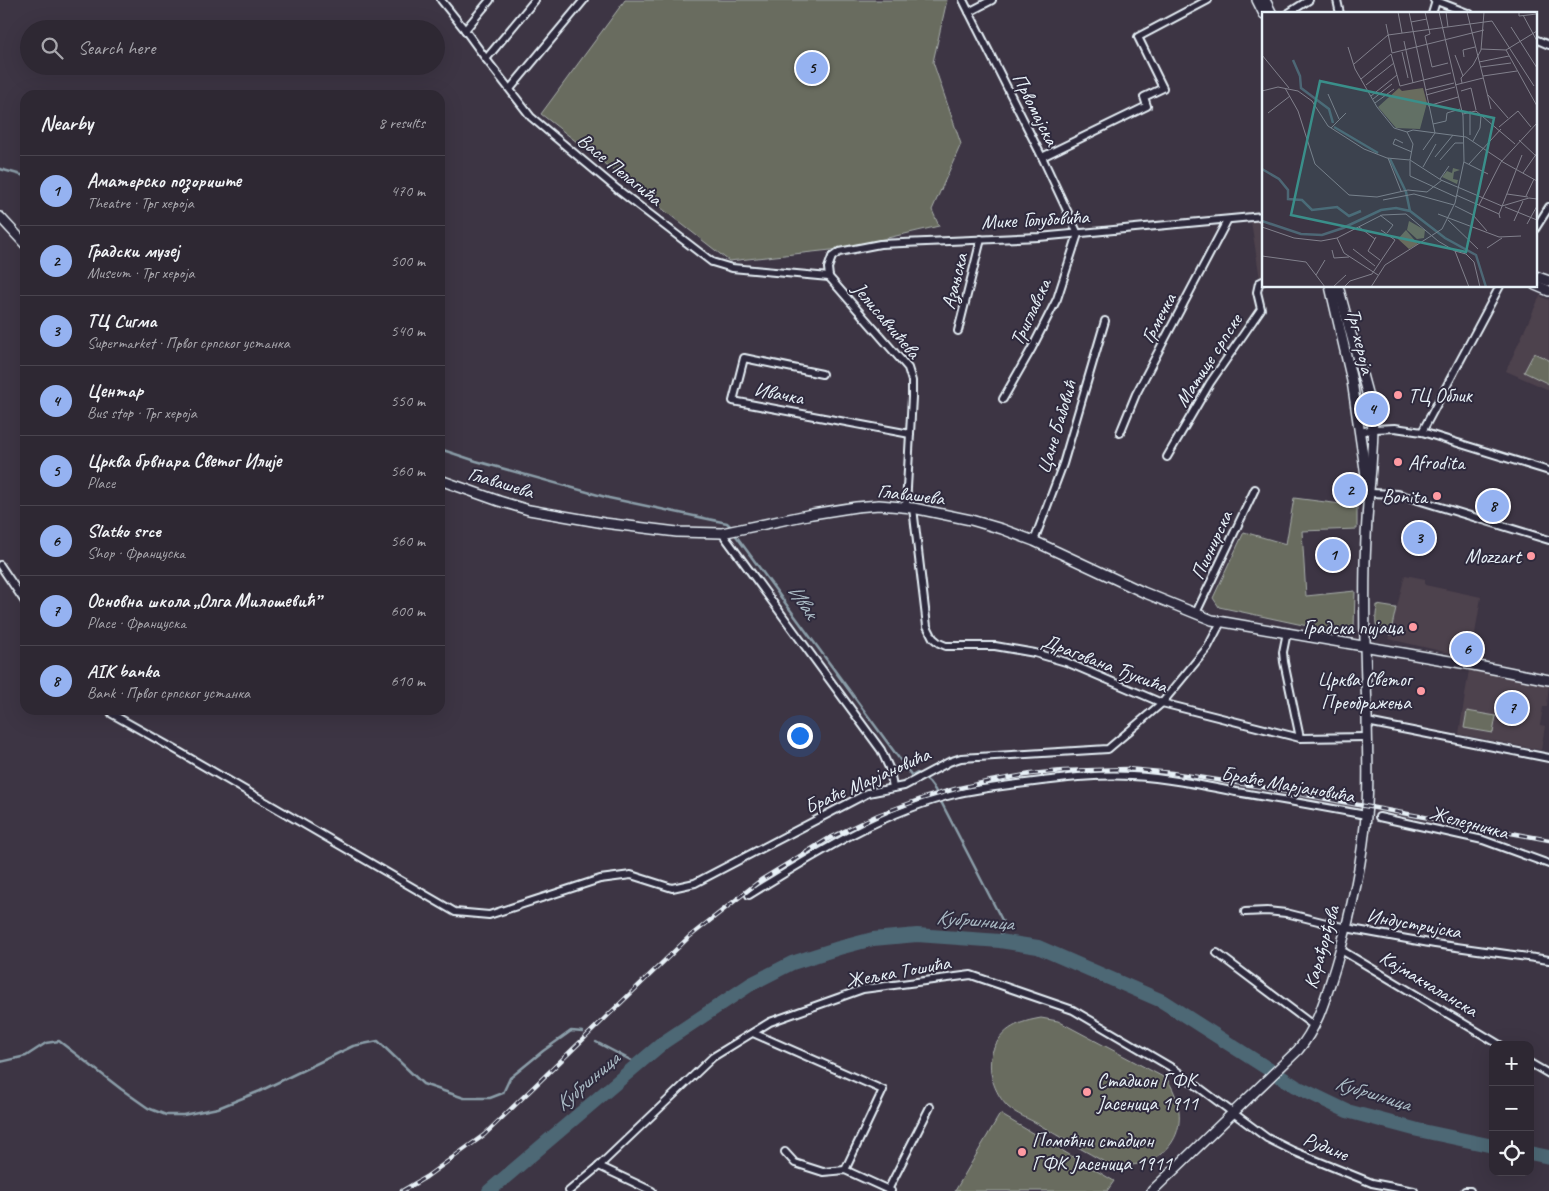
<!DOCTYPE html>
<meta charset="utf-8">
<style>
:root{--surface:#2e2833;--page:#3a343f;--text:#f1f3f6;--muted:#a7a6ac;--line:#49444e;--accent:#95b2f1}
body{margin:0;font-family:Caveat,sans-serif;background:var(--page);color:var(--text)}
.controls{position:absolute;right:15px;bottom:15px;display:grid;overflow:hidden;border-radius:10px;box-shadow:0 5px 20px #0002}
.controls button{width:45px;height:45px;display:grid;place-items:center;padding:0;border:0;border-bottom:1px solid var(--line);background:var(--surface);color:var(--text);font:25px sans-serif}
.you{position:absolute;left:799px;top:735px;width:18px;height:18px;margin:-12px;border:4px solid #fff;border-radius:50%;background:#1a73e8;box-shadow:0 0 0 8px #1a73e833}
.badge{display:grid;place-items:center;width:32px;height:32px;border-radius:50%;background:var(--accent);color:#111;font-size:16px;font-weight:700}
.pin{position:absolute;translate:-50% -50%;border:2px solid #fff;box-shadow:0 1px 5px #0006}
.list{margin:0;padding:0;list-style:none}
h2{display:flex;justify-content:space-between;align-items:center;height:65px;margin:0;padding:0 20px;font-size:21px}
h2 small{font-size:16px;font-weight:400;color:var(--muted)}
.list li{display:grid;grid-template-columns:32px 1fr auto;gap:15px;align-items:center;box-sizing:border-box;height:70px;padding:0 20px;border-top:1px solid var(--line)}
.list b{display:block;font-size:19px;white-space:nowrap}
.list p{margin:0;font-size:16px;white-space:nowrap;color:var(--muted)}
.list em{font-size:16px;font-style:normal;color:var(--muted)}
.icon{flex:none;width:28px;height:28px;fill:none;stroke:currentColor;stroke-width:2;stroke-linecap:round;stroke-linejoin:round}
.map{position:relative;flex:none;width:1549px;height:1191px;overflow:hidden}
.search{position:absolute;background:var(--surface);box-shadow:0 5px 20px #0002;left:20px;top:20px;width:425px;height:55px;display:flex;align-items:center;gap:12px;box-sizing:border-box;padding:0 18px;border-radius:28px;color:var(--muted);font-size:19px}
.panel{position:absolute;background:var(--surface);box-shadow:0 5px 20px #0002;left:20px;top:90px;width:425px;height:625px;border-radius:15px}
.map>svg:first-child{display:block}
</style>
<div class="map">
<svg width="1549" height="1191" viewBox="0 0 1549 1191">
<rect width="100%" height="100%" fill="#3d3544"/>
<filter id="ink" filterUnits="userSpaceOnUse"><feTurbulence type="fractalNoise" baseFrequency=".02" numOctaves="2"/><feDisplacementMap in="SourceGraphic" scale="10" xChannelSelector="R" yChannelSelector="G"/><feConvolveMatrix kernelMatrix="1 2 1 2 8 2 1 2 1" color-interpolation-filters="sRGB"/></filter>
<g filter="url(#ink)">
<!-- built -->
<g fill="#4e424d">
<polygon points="1263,220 1263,278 1260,279 1251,221"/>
<polygon points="1540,296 1549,300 1549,390 1506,371"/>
<polygon points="1405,575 1425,579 1425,585 1481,597 1471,658 1389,639"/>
<polygon points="1469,670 1549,683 1547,707 1543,707 1540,725 1545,726 1541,750 1459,734"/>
</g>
<!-- green -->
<g fill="#696c5e" stroke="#a8aeab">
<polygon points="625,0 947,0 933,62 961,144 932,210 939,226 840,249 729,261 541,114"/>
<polygon points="1534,353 1549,360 1549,384 1524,372"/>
<polygon points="1294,498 1357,506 1357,529 1302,531 1306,596 1355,591 1354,630 1348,634 1340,633 1219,607 1213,598 1244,532 1286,544"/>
<path d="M1377,605L1396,608L1390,635C1371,630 1376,620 1377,605Z"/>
<polygon points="1467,711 1496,716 1493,733 1464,728"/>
<path d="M1041,1018L1058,1021L1167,1079C1199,1129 1165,1174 1108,1164C1085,1151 1061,1138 1038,1124C1029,1119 1016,1114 1008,1107C994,1093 986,1069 993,1050C1003,1027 1019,1022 1041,1018Z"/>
<polygon points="1000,1114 1114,1181 1107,1191 955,1191"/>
</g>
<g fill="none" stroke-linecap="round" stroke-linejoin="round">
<!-- stream -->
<g stroke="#8b9ea9" stroke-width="2.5">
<polyline points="0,169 25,176"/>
<polyline points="440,449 476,461 609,498 727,523 732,528"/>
<polyline points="734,533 912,776 917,773 929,782 935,790 1003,922 1000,941"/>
<polyline points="596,1042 638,1064"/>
<polyline points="0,1062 26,1056 46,1043 59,1041 121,1089 148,1108 166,1115 183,1115 218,1108 260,1091 353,1046 378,1041 423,1084 464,1098 490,1098 503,1093 510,1078 543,1051 571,1031 583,1032"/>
</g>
<!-- river -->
<g stroke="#4d6775" stroke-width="14">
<polyline points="1530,1153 1549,1157"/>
<polyline points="489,1191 664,1042 751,984 792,963 839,948 873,939 917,935 1000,941 1038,947 1162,1001 1295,1086 1347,1111 1418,1130 1493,1146"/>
</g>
<!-- street casing -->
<g stroke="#e8f1f8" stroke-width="10">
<g id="street">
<polyline points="441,0 465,30 486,59 531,117 617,189 712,262 732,268 829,277"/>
<polyline points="963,0 1042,157 1078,234 1057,299 1032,348 1003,399"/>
<polyline points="1337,0 1340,14"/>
<polyline points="1434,0 1470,14"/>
<polyline points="969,12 992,0"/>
<polyline points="1287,14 1309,0"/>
<polyline points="1432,14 1436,1"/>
<polyline points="465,30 490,0"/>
<polyline points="1535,39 1549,45"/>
<polyline points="486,59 535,0"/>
<polyline points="510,89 584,0"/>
<polyline points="1042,157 1147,106 1144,97 1163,88 1138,37 1208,0"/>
<polyline points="1535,229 1549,207"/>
<polyline points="829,277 828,268 832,257 839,252 880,244 1039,237 1263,216"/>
<polyline points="829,277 908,368 912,381 912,397 906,506"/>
<polyline points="958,331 981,239"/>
<polyline points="822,374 744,358 733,401 910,434"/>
<polyline points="1360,432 1374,429 1395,428 1422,432 1549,471"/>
<polyline points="1422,432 1500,286"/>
<polyline points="1120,433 1136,394 1227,221"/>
<polyline points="1167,457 1210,383 1261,309 1257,292 1259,283 1263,281"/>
<polyline points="1369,493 1398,494 1549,540"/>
<polyline points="913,508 927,626 933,638 939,643 946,646 995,646 1035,653 1066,662 1162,703 1300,738 1367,737"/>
<polyline points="722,533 881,750 890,770 893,788"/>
<polyline points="1034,541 1063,464 1105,321"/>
<polyline points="0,565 25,602"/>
<polyline points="1196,613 1255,489"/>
<polyline points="1287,632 1283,652 1284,662 1300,738"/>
<polyline points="110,710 112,714 176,750 455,912 489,915 600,879 631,875 672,888 695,883 868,793 904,786 949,762 961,758 1108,749 1162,703 1208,647 1221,622"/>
<polyline points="1367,722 1549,758"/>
<polyline points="1379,817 1483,840 1549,864"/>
<path d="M749,895C815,854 883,811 959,793C984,788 1009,785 1034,782C1066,778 1099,774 1132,776C1167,778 1201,785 1236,792C1279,799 1323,807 1366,815"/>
<polyline points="1245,912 1267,911 1286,913 1346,928 1435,944 1549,960"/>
<polyline points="1341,950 1500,1045"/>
<polyline points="1217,953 1314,1026"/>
<polyline points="753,1033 883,1090 845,1170"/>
<polyline points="1530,1063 1549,1074"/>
<polyline points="785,1152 795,1163 823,1172 845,1170 891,1191"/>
<polyline points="599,1166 652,1191"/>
<polyline points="888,1190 930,1107"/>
<polyline points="569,1191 599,1166 713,1057 770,1022 863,989 971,975 1073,1010 1174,1069 1267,1138 1293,1151 1372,1183 1414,1191"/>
<polyline points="1465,1191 1470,1191"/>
</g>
</g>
<!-- secondary casing -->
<g stroke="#e8f1f8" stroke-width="12">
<g id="secondary">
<polyline points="1257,0 1264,14"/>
<polyline points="1265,0 1272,14"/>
<polyline points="0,217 25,244"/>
<polyline points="1535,276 1549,281"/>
<polyline points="1535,285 1549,291"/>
<polyline points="1330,286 1352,381 1366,476"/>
<polyline points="440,480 499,501 529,510 604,523 677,532 722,533 812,514 856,507 879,505 913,508 971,520 1002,529 1034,541 1143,592 1212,620 1473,665 1549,680"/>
<path d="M1152,1191L1298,1050C1318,1027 1326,996 1335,968C1351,915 1363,859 1367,805C1369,773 1367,741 1367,710C1365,661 1364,612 1365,562C1366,531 1368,499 1371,468C1372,446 1375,426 1370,404L1338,286"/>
</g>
</g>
<!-- street -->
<use href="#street" stroke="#2f2a3d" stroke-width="6"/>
<!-- secondary -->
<use href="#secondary" stroke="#2f2a3d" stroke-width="9"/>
<!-- rail casing -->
<g stroke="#e8f1f8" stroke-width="4.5">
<polyline id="rail" points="402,1191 426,1177 484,1135 689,937 761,880 828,839 878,815 924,798 955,789 991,781 1031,774 1063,771 1127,769 1172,773 1256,786 1549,840"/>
</g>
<!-- rail -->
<use href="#rail" stroke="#2f2a3d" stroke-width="2.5" stroke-dasharray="8" stroke-linecap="butt"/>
</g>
</g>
<!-- markers -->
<g fill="#ff9aa2" stroke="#2f2a3d" stroke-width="2">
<circle cx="1398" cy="395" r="5"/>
<circle cx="1398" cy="462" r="5"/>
<circle cx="1437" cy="496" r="5"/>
<circle cx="1531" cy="556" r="5"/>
<circle cx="1413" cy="627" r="5"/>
<circle cx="1421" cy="691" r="5"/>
<circle cx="1087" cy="1092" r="5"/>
<circle cx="1022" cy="1152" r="5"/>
</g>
<g text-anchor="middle" stroke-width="4" stroke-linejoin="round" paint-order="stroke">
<!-- street labels -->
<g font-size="20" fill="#e8f1f8" stroke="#2f2a3d">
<text transform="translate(1036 109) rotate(63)" y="7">Првомајска</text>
<text transform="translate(620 169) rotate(39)" y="7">Васе Пелагића</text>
<text transform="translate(1035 219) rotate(-3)" y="7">Мике Голубовића</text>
<text transform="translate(954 281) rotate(-76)" y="7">Азањска</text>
<text transform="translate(1030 312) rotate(-65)" y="7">Триглавска</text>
<text transform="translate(1158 318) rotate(-62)" y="7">Грмечка</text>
<text transform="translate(887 320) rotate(50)" y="7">Јелисавчићева</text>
<text transform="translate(1361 341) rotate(77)" y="7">Трг хероја</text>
<text transform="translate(1208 360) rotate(-57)" y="7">Матице српске</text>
<text transform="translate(779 393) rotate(11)" y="7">Ивачка</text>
<text transform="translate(1056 427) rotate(-73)" y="7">Цане Бабовић</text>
<text transform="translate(501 482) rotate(17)" y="7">Главашева</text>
<text transform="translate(911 494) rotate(7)" y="7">Главашева</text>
<text transform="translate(1211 545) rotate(-65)" y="7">Пионирска</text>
<text transform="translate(1105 663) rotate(21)" y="7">Драгована Ђукића</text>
<text transform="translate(867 780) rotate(-24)" y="7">Браће Марјановића</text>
<text transform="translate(1288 784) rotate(10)" y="7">Браће Марјановића</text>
<text transform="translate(1469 822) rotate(15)" y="7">Железничка</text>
<text transform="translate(1414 923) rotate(10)" y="7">Индустријска</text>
<text transform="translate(1321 947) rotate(-74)" y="7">Карађорђева</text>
<text transform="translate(898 971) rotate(-10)" y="7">Жељка Тошића</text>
<text transform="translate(1429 983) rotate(31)" y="7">Кајмакчаланска</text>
<text transform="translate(1326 1146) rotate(22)" y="7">Рудине</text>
</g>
<!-- poi labels -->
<g font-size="20" fill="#e8f1f8" stroke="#2f2a3d" text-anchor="start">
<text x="1408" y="402">ТЦ Облик</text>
<text x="1408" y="469">Afrodita</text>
<text x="1427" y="503" text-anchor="end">Bonita</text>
<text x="1521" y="563" text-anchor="end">Mozzart</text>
<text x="1403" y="634" text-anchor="end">Градска пијаца</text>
<text x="1411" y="686" text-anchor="end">Црква Светог<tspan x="1411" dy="23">Преображења</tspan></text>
<text x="1097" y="1087">Стадион ГФК<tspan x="1097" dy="23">Јасеница 1911</tspan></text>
<text x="1032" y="1147">Помоћни стадион<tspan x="1032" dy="23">ГФК Јасеница 1911</tspan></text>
</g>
<!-- water labels -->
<g font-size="21" font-style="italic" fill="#aabac4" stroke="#2f2a3d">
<text transform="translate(803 601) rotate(54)" y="7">Ивак</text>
<text transform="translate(975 920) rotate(5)" y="7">Кубршница</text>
<text transform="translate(587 1081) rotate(-41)" y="7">Кубршница</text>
<text transform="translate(1373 1093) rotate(17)" y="7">Кубршница</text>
</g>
</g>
<!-- overview -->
<g transform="translate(1262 12)">
<rect width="275" height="275" fill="#3d3544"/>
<path d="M137,76L140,79L161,76L165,91L158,117L134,116L116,95ZM191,156L198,158L192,160L191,167L196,168L195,172L180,165L185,159L190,161ZM147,209L163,218L162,226L155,227L145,218ZM144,218L156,232L147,237L136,227Z" fill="#696c5e"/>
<path fill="none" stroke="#4d6775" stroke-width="2.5" d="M31,48L38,64L39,76L67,97L71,111M72,115L116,141M128,147L144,180L148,199M0,157L17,167L26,178V187L40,188L50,198L75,195L87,204L99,199M0,209L39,222L60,223L81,216L119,198L134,196L148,199L183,226L214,243L224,275"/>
<path fill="none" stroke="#81808c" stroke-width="1" d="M136,0L140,21M147,0L173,121L161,138M163,0L168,22L163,24L170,55L186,51M184,0L186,15M205,0L229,97M257,0V4L275,2M261,3L275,29M149,10L165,7M124,12L130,41M249,15L275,56M142,29L151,71M86,35L93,57L115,95L132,116L145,120M219,37L244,38M244,38L275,94M244,38L275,19M140,40L146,66M130,41L222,18M129,42L138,74L189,61M0,43L27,76M193,43L201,64M202,45L201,38L213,35M217,50L247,44M92,52L126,23L230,9L272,74M219,55L249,51M221,64L255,59M99,67L129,42M200,71L199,66L211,53L219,38L222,0M104,73L132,51M193,73L221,66M23,76L36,99L53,152L87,183L115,185L146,178L165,180L180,168M163,78L192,71M0,79L16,75L36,79L50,89L66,114L102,137L125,146L148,148L179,168L240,194L267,186L275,187M199,79L209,76L214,98M66,82L77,107M164,83L193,75M226,83L246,106M109,84L135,63M111,87L130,72M113,91L132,77M166,94L196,85M208,99V123M6,101L28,84M201,102L214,99L253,132M171,112L184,109L185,101L198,97M237,115L256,99L269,115M69,116L84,101M145,120L151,118L204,125L240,149M145,120L151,132L148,148M257,128L275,145M211,129L218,116L219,104M141,131L133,127L131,132L150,140M173,145L191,123M126,146L139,179M178,148L193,131H201M148,149V164L194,185M239,149L275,169M202,150L226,162M207,152L239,117M161,155L174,132M261,161L275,141M178,167L187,154M245,182L266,185M194,183L237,202L238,206M264,184L272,167M121,188L152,182L192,193M217,193L239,150L275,111M193,194L211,203L225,219M243,195L275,208M176,202L237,225L259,224M237,202L260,143M118,203L131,213L125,221M186,208L216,237M252,209L261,189M265,212L275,194M0,215L32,226L59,229L75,226L120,203L144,202L176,229L193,239L207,275M97,215L113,227M114,225L106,239L118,248M75,226L82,241L116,263M225,236L240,226M91,237L113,254M70,238L72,246L87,245M193,239L204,242L212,250L218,275M0,244L44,250L63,275M54,263L63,248M71,275L84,263M82,275L88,269L110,262L133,228L119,218M109,275L123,253L180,217L193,191L202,149L201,104L177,0"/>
<path fill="#3a8f8a" fill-opacity="0.15" stroke="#3a8f8a" stroke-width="2.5" d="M58,69L232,106L204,240L29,203Z"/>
<rect width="275" height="275" fill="none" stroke="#e8f1f8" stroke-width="2.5"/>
</g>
</svg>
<div class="controls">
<button>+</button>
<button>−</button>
<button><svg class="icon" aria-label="locate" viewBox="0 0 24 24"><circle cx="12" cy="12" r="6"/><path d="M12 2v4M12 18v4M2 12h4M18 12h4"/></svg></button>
</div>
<div class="you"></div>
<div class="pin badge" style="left:1333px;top:555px">1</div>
<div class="pin badge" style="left:1350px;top:490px">2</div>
<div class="pin badge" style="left:1419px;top:538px">3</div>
<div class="pin badge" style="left:1372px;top:409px">4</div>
<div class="pin badge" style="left:812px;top:68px">5</div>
<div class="pin badge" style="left:1467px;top:649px">6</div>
<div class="pin badge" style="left:1512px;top:708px">7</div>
<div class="pin badge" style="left:1493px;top:506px">8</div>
<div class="search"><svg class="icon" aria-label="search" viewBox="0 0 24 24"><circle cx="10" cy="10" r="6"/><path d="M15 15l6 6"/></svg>Search here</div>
<section class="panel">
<h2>Nearby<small>8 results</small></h2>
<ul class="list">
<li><span class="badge">1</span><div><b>Аматерско позориште</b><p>Theatre · Трг хероја</p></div><em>470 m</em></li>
<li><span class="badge">2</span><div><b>Градски музеј</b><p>Museum · Трг хероја</p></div><em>500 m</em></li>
<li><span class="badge">3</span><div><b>ТЦ Сигма</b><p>Supermarket · Првог српског устанка</p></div><em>540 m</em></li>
<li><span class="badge">4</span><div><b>Центар</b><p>Bus stop · Трг хероја</p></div><em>550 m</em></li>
<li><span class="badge">5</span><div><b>Црква брвнара Светог Илије</b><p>Place</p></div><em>560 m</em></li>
<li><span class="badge">6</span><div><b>Slatko srce</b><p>Shop · Француска</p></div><em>560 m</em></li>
<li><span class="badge">7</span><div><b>Основна школа „Олга Милошевић”</b><p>Place · Француска</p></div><em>600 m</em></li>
<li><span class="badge">8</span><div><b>AIK banka</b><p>Bank · Првог српског устанка</p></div><em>610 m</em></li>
</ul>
</section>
</div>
